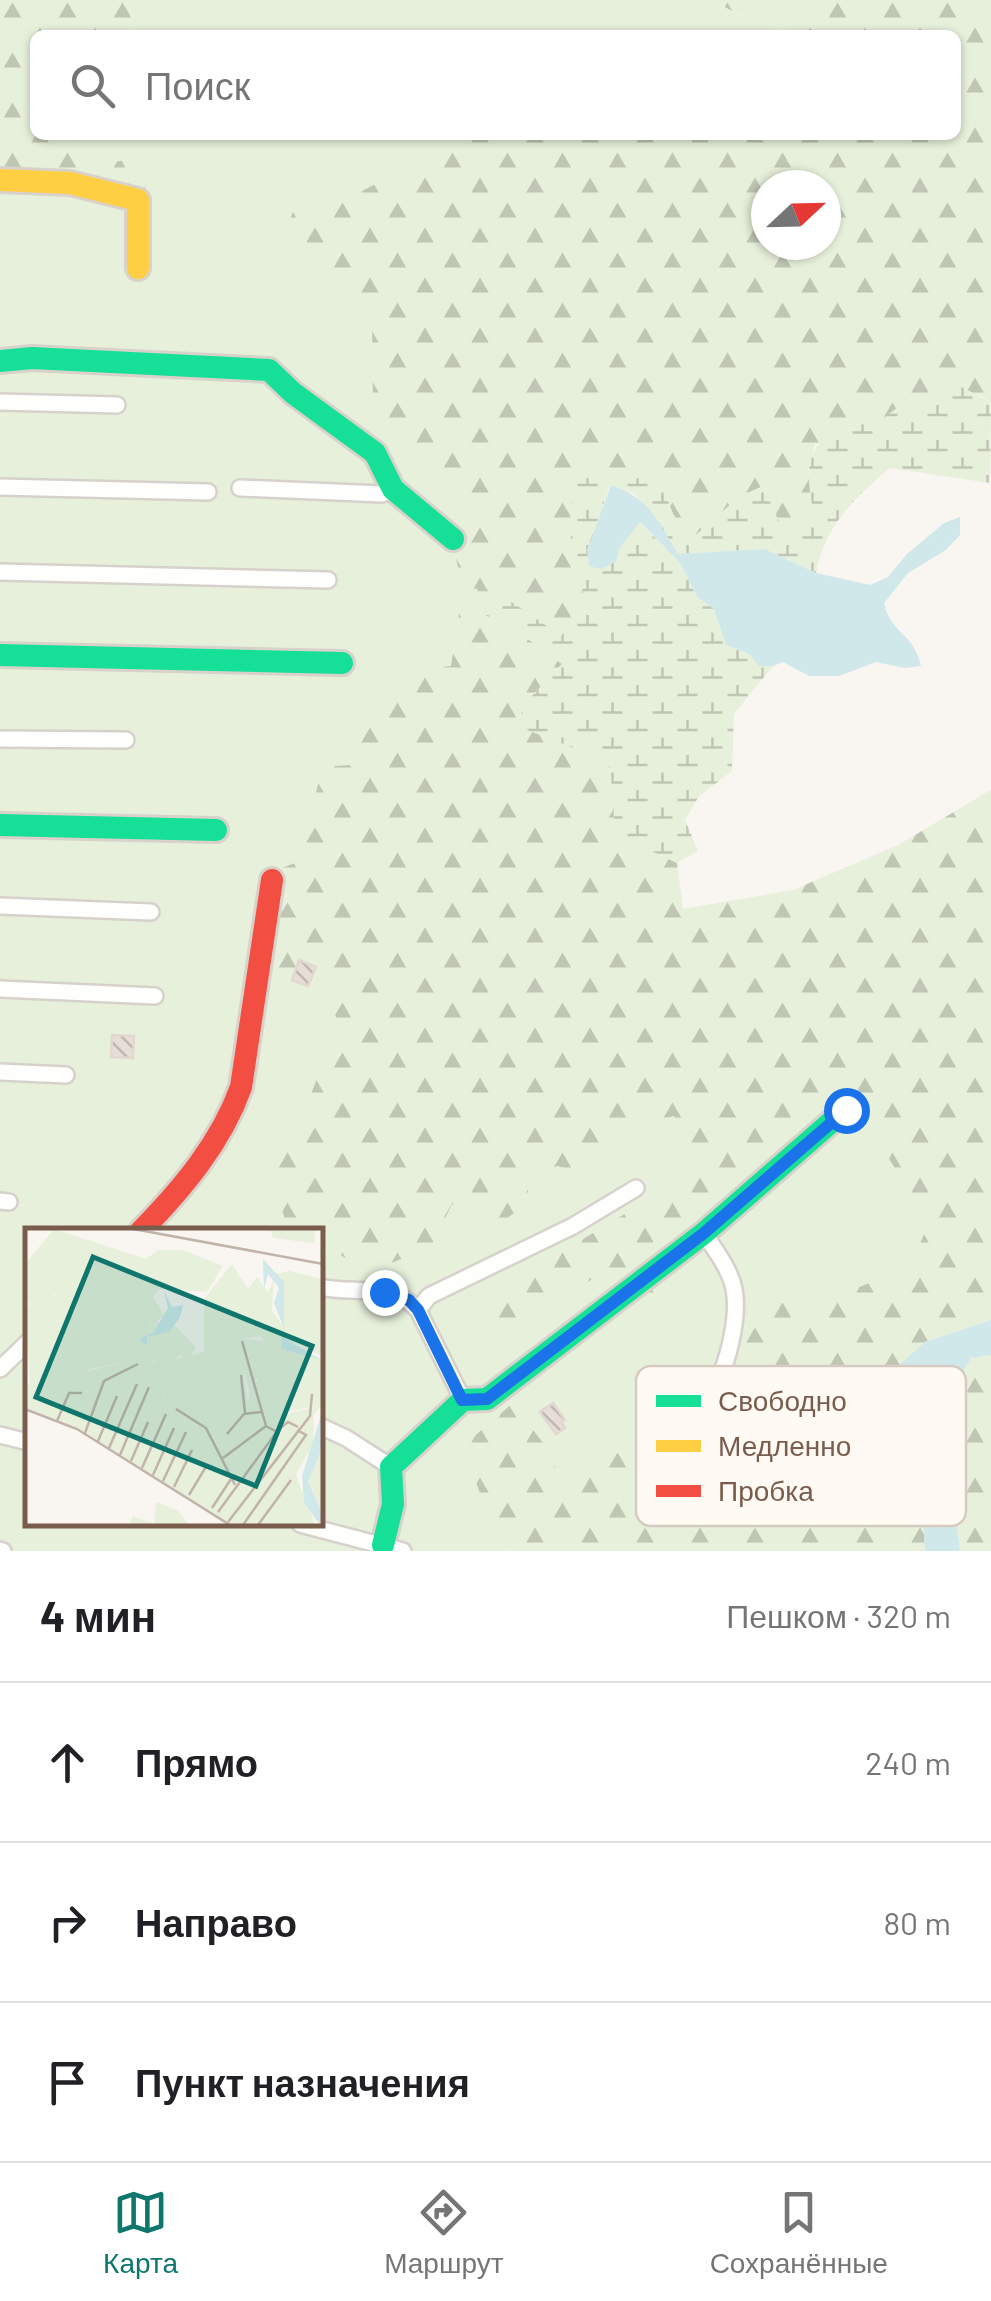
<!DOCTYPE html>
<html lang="ru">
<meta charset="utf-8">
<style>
:root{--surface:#fff;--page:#f2f2f2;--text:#202124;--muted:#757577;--line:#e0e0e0;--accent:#0f766e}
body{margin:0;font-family:Barlow,sans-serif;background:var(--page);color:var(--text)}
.compass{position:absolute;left:751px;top:170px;width:90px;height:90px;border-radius:50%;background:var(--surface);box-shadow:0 2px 8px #0004;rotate:68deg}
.stop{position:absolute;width:30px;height:30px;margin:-22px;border:8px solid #1a73e8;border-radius:50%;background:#fff}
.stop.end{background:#1a73e8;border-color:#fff;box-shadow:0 2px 10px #0008}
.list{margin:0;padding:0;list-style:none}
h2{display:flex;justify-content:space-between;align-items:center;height:130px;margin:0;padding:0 40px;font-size:42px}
h2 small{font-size:32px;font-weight:400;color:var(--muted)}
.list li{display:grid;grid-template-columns:65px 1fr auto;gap:30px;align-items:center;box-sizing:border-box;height:160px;padding:0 40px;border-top:2px solid var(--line)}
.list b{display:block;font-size:38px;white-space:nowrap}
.list em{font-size:32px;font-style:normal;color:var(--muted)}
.icon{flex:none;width:55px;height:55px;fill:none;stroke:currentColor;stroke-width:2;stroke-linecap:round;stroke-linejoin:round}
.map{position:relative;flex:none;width:991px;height:1551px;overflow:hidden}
.search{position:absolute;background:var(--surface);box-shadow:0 2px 8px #0004;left:30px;right:30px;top:30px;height:110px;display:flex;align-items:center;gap:25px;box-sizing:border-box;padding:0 35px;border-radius:15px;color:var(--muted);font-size:38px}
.sheet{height:610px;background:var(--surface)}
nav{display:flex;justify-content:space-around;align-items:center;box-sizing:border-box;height:140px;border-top:2px solid var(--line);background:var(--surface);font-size:28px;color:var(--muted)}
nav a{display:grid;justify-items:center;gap:5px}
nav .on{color:var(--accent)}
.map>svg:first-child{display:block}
</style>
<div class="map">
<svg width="991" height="1551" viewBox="0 0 991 1551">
<defs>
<pattern id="forest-firs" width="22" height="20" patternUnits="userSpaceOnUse" patternTransform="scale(2.5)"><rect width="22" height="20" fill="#e7f0db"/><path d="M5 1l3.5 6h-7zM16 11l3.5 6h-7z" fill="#c0c6b4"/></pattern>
<pattern id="wetland-marsh" width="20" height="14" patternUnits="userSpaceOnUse" patternTransform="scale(2.5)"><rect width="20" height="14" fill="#e7f0db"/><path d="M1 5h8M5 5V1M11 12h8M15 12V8" fill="none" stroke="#c0c6b4"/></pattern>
<pattern id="building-back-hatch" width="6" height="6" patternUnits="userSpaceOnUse" patternTransform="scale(2.5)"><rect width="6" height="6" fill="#e6ded7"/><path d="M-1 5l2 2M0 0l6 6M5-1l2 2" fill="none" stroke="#bfb7b1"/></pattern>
</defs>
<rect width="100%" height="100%" fill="#f9f5f0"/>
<!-- green -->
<g fill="#e7f0db">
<polygon points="127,0 710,0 746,18 756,0 835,0 765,35 135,35"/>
<polygon points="78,135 502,135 499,140 463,153 435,153 358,193 332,190 319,259 352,302 372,318 373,417 478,524 456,559 463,586 451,667 388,673 350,765 322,767 300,862 317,974 339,1024 289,1148 286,1222 300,1231 28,1231 28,1524 320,1524 320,1243 369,1272 452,1203 529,1180 557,1166 585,1173 621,1130 674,1116 694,1172 488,1297 604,1273 670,1294 862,1112 893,1127 882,1148 929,1221 911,1267 833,1297 780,1303 743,1321 722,1403 674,1414 619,1452 584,1461 554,1481 555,1459 513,1403 495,1535 510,1551 0,1551 0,404 23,378 0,304 0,197 135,207 145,187 129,175 121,161 82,161"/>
</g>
<!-- forest -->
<g fill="url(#forest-firs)" fill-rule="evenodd">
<polygon points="0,0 127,0 135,35 35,35 35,135 78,135 83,161 122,161 129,175 145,187 149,205 135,207 0,197"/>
<polygon points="710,0 756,0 747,18"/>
<path d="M835,0H991V403L980,395L938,405L909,399L874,426L815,444L808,470L814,520L783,533L740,496L690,541L673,514L658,476L633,479L609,469L587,609L561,637L500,594L464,588L481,613L521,634L562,664L532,696L610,762L615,834L677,863L683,909L793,890L898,845L991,790V1320L925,1342L891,1395L899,1469L924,1530L925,1551H510L495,1535L463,1446L513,1403L555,1459V1480L584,1461L619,1452L674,1414L722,1403L743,1321L780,1303L833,1297L911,1267L929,1221L882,1148L892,1127L862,1112L671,1294L643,1310L604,1273L497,1330L487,1297L694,1172L674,1116L621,1130L585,1173L557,1166L529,1180L527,1203L501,1223L452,1204L431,1247L369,1272L320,1243V1231H300L286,1223L268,1160L289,1148L339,1024L317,974L268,967L279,869L300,861L322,767L350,765L388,673L451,666L463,587L456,559L477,524L373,417L372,318L352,302L319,259L283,250L285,232L297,202L332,190L358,193L435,153H463L475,136L499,140L502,135H956V35H765ZM766,185H826V245H766Z"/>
<polygon points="0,304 23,378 11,404 0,404"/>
<polygon points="991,1355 991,1551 960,1551 948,1451 947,1400 971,1358"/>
</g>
<!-- wetland -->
<path fill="url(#wetland-marsh)" d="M957,384L991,403L990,483L889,468C852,502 827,522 816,573L765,549L678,554L635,494L610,485L587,550L619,549L639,522L680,563L697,597L714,609L726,645L749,654L759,666H773L734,714L732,771L699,796L685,820L698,851L677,863L615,834L610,762L514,725L532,696L562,664L521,634L481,613L463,586L500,594L561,636L587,609L569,529L574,484L609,469L633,479L658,475L673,514L690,540L740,496L763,486L784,533L814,520C808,472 800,459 837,423L874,425L909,399L938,405Z"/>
<!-- water -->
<g fill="#d0e8ea">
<path d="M611,485C650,499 657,519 678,554L765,549L816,573L870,585L888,577L907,554L944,523L960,517V535L946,550L908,573L884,603C891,635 913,631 921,666L905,668L876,662L839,676H809L783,662L773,666H759L749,654L726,645L714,609L697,597L680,563L640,522L619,549L616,562L600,569L589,566L587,551Z"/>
<polygon points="991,1320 991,1355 971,1358 947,1400 948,1451 960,1551 925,1551 924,1530 899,1469 891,1395 895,1369 925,1342"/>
</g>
<!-- building -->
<g fill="url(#building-back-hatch)" stroke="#e2d8d2" stroke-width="2.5">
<polygon points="299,960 316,967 308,986 292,980"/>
<polygon points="112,1035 134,1036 133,1058 111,1057"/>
<polygon points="553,1403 565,1420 561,1422 565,1428 556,1434 540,1412"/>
</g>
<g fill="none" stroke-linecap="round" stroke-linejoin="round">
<!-- street casing -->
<g stroke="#d7d1cb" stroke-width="20">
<g id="street">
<polyline points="0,402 117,405"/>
<polyline points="0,487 208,492"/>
<polyline points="240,488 382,494 393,489"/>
<polyline points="0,572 328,580"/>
<polyline points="0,739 126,740"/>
<polyline points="0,906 151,912"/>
<polyline points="0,989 155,996"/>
<polyline points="0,1072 66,1075"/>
<polyline points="0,1201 9,1202"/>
<path d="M704,1233C715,1250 730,1269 734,1289C739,1314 730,1352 721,1374"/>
<path d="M320,1287C353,1295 393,1282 418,1310L463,1400"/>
<polyline points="418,1310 429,1296 573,1226 636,1188"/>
<polyline points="0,1369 28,1342"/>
<polyline points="320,1426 346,1438 391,1467"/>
<polyline points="0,1435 28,1442"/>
<polyline points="300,1524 403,1551"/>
<polyline points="0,1550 3,1551"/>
</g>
</g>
<!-- fast casing -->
<g stroke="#d9d2cb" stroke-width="28">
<g id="fast">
<polyline points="0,361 32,358 269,370 293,393 375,453 393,489 453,539"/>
<polyline points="0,655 342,663"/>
<polyline points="0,825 216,830"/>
<polyline points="383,1545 393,1504 391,1467 463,1400 487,1399 704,1233 845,1110"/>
</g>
</g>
<!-- slow casing -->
<g stroke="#d9d2cb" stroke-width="28">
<polyline id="slow" points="0,180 70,183 138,200 138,268"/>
</g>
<!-- jam casing -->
<g stroke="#d9d2cb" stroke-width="28">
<path id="jam" d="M141,1231C182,1189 221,1143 241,1087L272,880"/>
</g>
<!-- street -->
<use href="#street" stroke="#fefefd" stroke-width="15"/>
<!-- fast -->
<use href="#fast" stroke="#16e098" stroke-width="22"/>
<!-- slow -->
<use href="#slow" stroke="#ffcf43" stroke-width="22"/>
<!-- jam -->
<use href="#jam" stroke="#f24e42" stroke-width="22"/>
</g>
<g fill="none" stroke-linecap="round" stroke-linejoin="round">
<!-- route -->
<polyline stroke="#1a73e8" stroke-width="12" points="384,1292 409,1300 418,1310 462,1400 487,1399 704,1233 846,1110"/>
</g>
<!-- overview -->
<g transform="translate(25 1228)">
<rect width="298" height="298" fill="#f9f5f0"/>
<path d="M56,30L63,143L112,132L131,144L138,168L175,180L190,194L207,174L208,138H217L223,175L226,157L233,153L218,111L243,113L240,134L251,147L257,187L297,177L289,186L288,216L271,247L290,297H202L62,205L66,188L38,182L46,160L38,167L5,160L0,74L5,78L6,72L0,60L12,70L15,59L26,61L36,79L53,62Z" fill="#e7f0db"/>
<path d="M245,0H290L289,15L248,10ZM29,1L121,31L133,22H158L198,38L182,64L122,60L131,89L123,93L127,103L116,104L133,126L125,136L137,128L140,134L179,124V71L207,36L223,61L232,49L243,65L249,51L247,83L258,98L256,121L297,132V177L242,187L239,177L252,175L251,148L241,140L237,108L218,111L233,149L226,157L228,175L217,139L208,138L212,190L200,199L191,198L175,180L163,187L150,180L128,153L131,144L112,132L60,142L57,34L56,65L46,74L31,83L30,65L15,59L12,70L1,60L10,77L0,74V36ZM264,43L297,51V128L259,110V54L250,46ZM0,151L9,162L18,151L31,156L32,166L48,160L39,182L66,188L62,205L0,179ZM297,220V284L283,254ZM131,274L153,283L164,297H110L105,294L108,288L129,296Z" fill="#e7f0db"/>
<path d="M128,51L136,57L128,70L139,87L132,93L138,103L150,98L171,119L164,130L154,127L143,138L137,128L120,137L133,126L112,116L116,103H127L123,89L131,88L119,75L120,56Z" fill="#e7f0db"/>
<path d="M238,31L259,54V110L297,132L256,121L258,98L249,75L254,60L243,46L239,61ZM139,63L147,79L158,77L155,89L144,104L122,109V118L114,111L128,105L143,80ZM297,184V220L283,254L297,284L295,297L279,275L277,248Z" fill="#d0e8ea"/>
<path fill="none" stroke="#c2b3aa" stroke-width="2.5" d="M103,0L298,36M217,113L241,198L252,204M216,147L220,185M0,181L52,201L205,297M151,181L181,200L210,257M32,193L44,165H57M60,205L79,153L113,136M202,206L219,186L236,184M73,213L92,168M84,220L112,156M95,227L124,159M198,230L241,198M106,233L123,194M117,240L141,186M128,247L149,200M138,253L161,204M149,259L167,222M164,267L182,237M187,280L206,251M193,284L253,202L263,194L273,199M203,294L285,188L287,166M218,297L281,207L272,202M233,297L266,252"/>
<path fill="#0f766e" fill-opacity="0.15" stroke="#0f766e" stroke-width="5" d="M68,29L287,118L231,258L11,169Z"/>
<rect width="298" height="298" fill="none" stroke="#7a5c4d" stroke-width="5"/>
</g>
<!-- legend -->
<rect x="636" y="1366" width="330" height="160" rx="15" fill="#fffaf3" stroke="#d7cbc1" stroke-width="2.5"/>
<rect x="656" y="1395" width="45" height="12" fill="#16e098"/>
<rect x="656" y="1440" width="45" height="12" fill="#ffcf43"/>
<rect x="656" y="1485" width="45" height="12" fill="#f24e42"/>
<g font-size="28" fill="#7a5c4d">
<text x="718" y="1411">Свободно</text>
<text x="718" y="1456">Медленно</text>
<text x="718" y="1501">Пробка</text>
</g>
</svg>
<svg class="compass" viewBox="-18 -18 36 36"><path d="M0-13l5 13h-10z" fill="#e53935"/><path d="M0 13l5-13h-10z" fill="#757577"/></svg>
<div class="stop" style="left:846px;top:1110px"></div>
<div class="stop end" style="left:384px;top:1292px"></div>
<div class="search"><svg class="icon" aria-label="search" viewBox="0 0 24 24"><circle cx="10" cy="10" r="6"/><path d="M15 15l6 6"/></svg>Поиск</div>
</div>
<section class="sheet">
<h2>4 мин<small>Пешком · 320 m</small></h2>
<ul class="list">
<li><svg class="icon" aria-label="ahead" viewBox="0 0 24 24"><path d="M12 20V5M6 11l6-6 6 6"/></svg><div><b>Прямо</b></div><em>240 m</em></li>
<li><svg class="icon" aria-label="right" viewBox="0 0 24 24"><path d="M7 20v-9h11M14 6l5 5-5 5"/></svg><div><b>Направо</b></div><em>80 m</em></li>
<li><svg class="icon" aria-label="arrive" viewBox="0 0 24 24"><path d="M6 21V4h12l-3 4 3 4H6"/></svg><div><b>Пункт назначения</b></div></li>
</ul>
</section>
<nav>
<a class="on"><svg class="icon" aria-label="map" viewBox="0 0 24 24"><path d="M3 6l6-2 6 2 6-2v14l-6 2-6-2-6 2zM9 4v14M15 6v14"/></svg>Карта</a>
<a><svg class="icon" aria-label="directions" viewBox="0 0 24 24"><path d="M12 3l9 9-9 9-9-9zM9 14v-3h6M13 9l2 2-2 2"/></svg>Маршрут</a>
<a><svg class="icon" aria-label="saved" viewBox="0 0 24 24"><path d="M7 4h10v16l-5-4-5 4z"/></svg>Сохранённые</a>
</nav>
